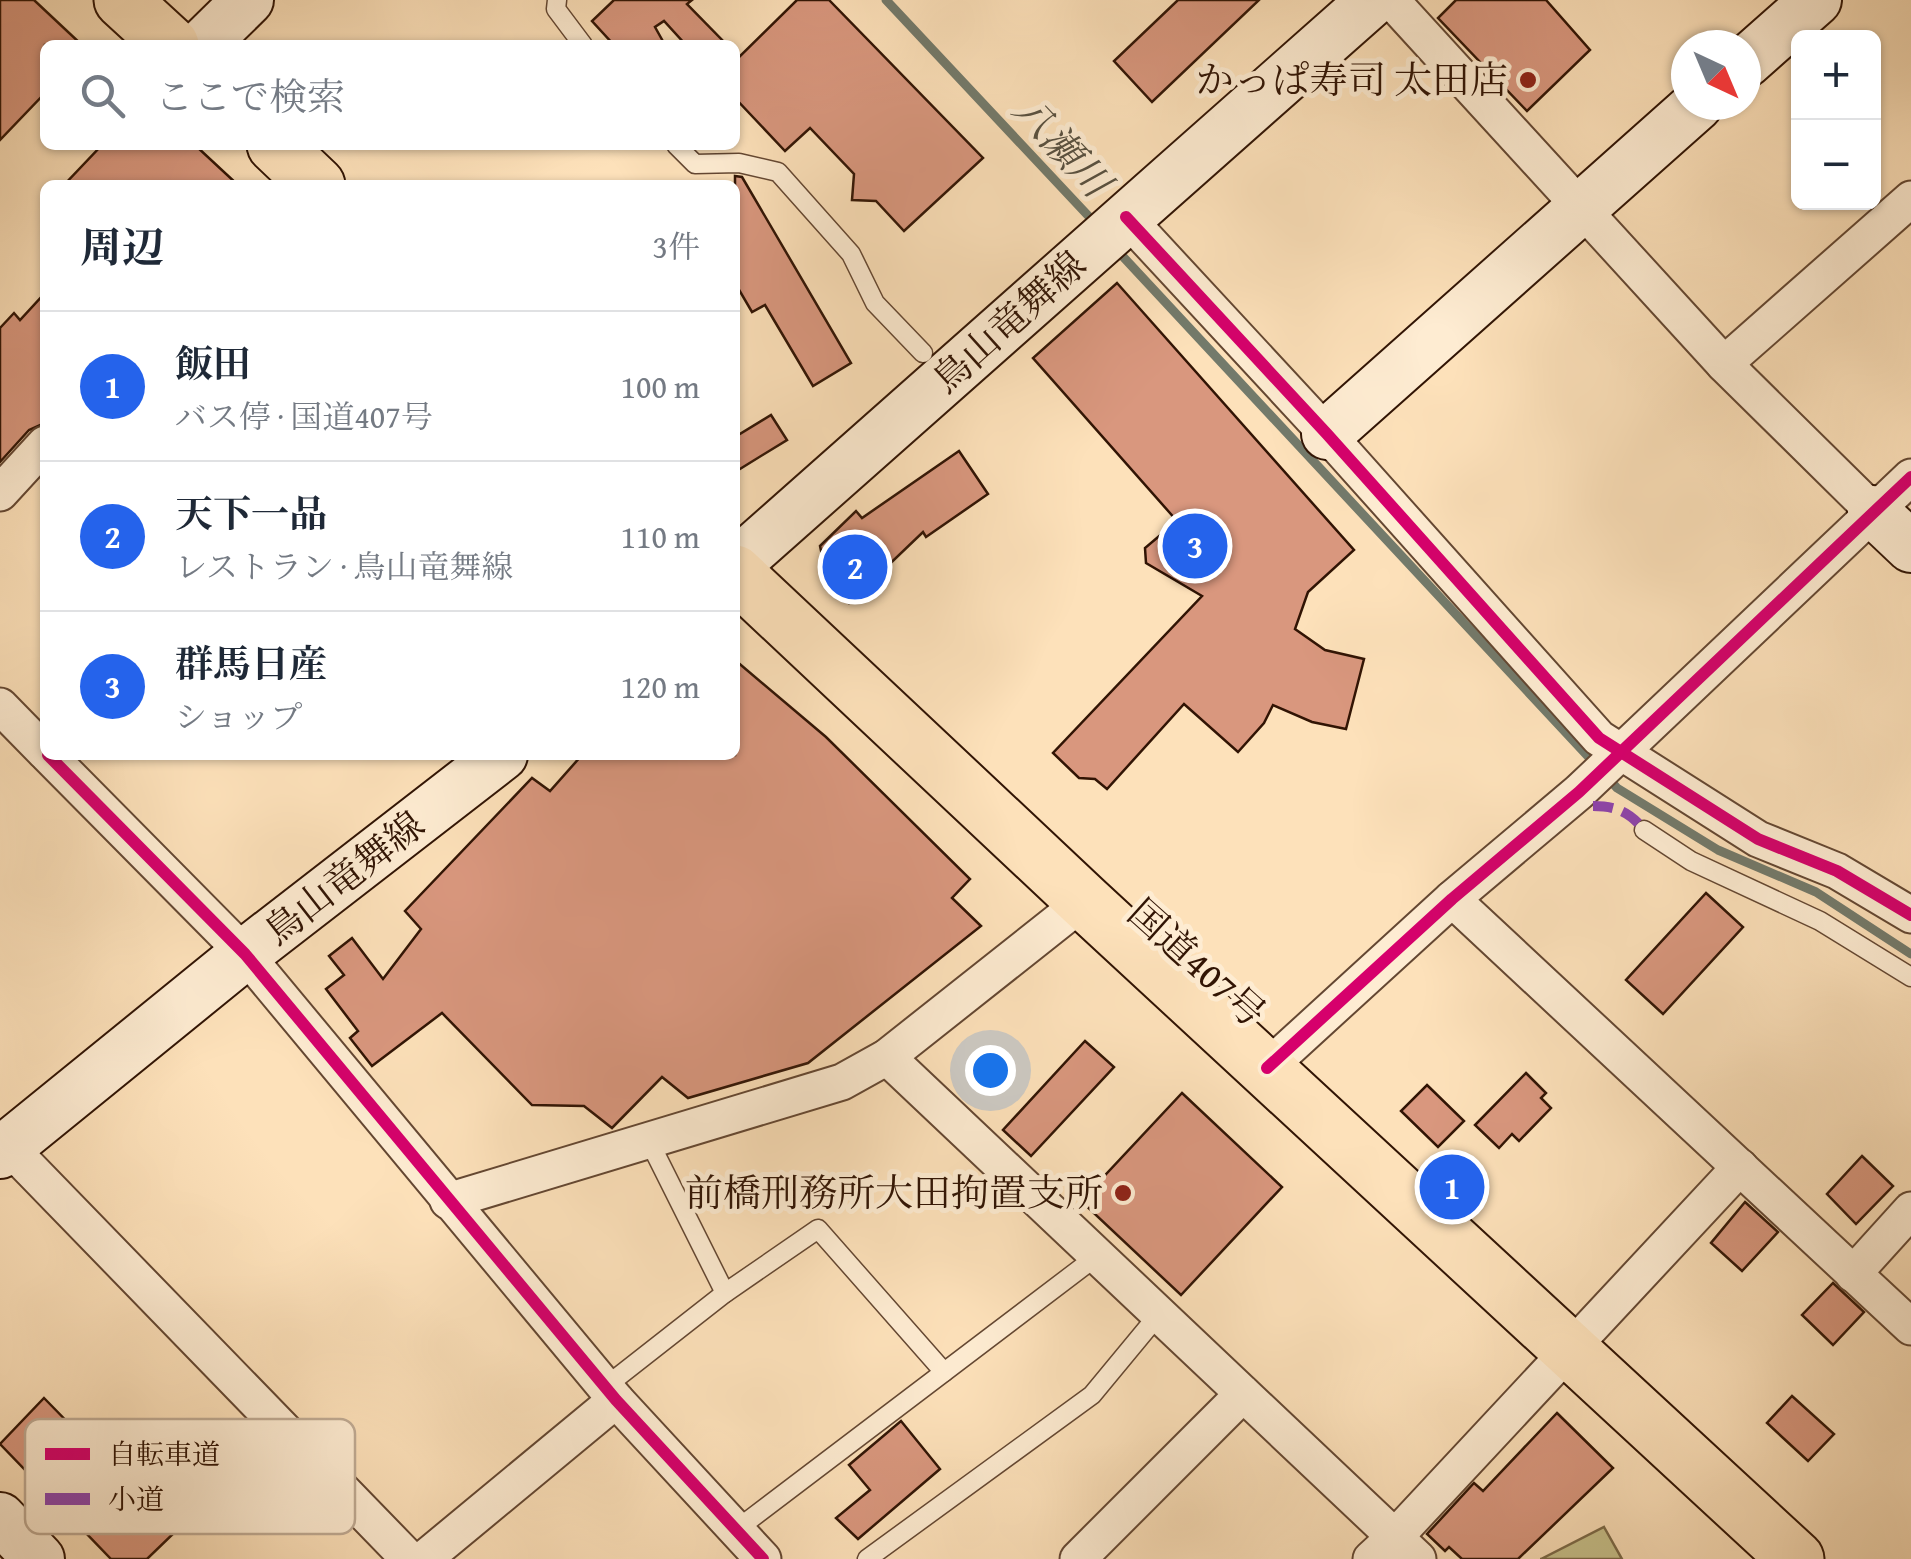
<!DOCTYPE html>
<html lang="ja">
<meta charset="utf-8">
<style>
:root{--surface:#fff;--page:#f2f2f3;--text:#1f2937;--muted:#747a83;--line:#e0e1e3;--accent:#2563eb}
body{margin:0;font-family:"Gentium Book Plus","Noto Serif JP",serif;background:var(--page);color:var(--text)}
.controls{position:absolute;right:30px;top:30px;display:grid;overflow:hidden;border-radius:15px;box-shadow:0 2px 8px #0004}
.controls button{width:90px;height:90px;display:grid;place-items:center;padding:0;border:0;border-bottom:2px solid var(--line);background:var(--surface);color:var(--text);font:50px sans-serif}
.compass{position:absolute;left:1671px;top:30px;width:90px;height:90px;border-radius:50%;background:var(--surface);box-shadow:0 2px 8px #0004;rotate:136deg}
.you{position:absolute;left:990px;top:1070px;width:35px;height:35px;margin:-25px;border:8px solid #fff;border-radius:50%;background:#1a73e8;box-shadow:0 0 0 15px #1a73e833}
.badge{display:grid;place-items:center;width:65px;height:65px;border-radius:50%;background:var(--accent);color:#fff;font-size:32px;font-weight:700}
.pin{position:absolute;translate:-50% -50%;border:5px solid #fff;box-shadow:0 2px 10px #0006}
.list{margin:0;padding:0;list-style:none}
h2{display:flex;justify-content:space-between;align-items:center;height:130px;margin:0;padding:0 40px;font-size:42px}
h2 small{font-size:32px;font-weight:400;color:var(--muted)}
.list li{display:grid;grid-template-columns:65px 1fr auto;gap:30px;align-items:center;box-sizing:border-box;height:150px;padding:0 40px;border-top:2px solid var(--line)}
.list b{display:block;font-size:38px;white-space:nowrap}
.list p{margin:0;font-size:32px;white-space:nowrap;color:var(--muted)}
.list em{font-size:32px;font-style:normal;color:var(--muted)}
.icon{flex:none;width:55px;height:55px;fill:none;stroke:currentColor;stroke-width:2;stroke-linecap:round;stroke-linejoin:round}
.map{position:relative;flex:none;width:1911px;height:1559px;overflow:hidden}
.search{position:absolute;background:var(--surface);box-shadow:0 2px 8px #0004;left:40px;top:40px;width:700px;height:110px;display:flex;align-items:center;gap:25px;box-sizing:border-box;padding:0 35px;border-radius:15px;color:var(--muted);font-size:38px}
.panel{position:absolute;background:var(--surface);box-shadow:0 2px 8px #0004;left:40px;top:180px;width:700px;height:580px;border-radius:15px}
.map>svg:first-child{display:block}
</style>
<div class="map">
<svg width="1911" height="1559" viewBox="0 0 1911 1559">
<rect width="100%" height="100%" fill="#fde1ba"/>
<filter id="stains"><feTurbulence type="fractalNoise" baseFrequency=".002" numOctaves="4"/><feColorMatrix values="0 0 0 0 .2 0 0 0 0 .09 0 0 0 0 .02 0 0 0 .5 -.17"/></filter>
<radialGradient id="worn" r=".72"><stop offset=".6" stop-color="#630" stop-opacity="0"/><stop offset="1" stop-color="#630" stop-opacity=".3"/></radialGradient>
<!-- green -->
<polygon fill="#c7c18b" stroke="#7c6a48" stroke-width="2.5" points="1604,1527 1622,1559 1540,1559 1541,1559"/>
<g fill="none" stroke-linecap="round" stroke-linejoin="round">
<!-- stream -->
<g stroke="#737a6b" stroke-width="9">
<polyline points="886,0 1095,223"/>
<polyline points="1114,247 1597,766"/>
<polyline points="1608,778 1617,788 1718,850 1816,892 1911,954"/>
</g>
</g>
<!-- building -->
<g fill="#d9977e" stroke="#311404" stroke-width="2.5">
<polygon points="0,0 34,0 82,45 45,45 45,93 0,140"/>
<polygon points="614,0 692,0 687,4 727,45 686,45 664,21 655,27 665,45 614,45 592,21"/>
<polygon points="797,0 829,0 983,158 904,231 876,201 852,200 854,174 810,128 785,151 735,98 735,61"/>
<polygon points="1178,0 1259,0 1152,102 1114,61"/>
<polygon points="1456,0 1546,0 1590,50 1527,111 1438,18"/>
<polygon points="102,145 195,145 238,185 64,185"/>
<polygon points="735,176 742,177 851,363 813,386 765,305 752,312 735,283"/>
<polygon points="1117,283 1354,550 1308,592 1295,629 1325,650 1364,659 1346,729 1312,722 1273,705 1264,723 1238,752 1184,704 1107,789 1095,779 1079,778 1053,753 1202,596 1146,563 1145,548 1177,521 1033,358"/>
<polygon points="45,293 45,423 29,430 0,462 0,328 14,313 20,320"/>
<polygon points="771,415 787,440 735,472 735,437"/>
<polygon points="959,451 988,494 926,537 923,532 849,603 827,579 820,546 856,511 862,518"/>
<polygon points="735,660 826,737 970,879 952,898 981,926 808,1063 688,1098 662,1077 612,1128 584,1106 532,1105 442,1013 372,1066 350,1038 358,1031 326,989 344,975 329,956 352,938 383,979 421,929 405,911 532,778 550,791 582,755 735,755"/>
<polygon points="1706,893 1743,927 1663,1014 1626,980"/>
<polygon points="1085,1041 1114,1067 1031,1156 1003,1130"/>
<polygon points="1526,1073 1546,1093 1541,1098 1551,1108 1519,1141 1512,1134 1499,1148 1475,1125"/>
<polygon points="1427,1085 1464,1121 1438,1147 1401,1111"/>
<polygon points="1182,1093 1282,1187 1181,1295 1081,1201"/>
<polygon points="1862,1156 1893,1186 1856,1224 1827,1194"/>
<polygon points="1745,1202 1778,1232 1742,1271 1711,1243"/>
<polygon points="1833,1283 1864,1312 1833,1345 1802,1315"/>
<polygon points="1792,1396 1834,1434 1808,1461 1767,1423"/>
<polygon points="44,1398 175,1532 147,1559 111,1559 0,1444"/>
<polygon points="1557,1413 1613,1468 1518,1559 1462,1559 1449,1547 1445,1551 1427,1534 1474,1483 1483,1491"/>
<polygon points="901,1421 940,1469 858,1539 836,1518 870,1490 849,1465"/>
</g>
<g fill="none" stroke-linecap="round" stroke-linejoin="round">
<!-- lane casing -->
<g stroke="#644732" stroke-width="21">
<g id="lane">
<polyline points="557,0 556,9 583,45"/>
<polyline points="676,145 695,164 739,163 778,172 851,254 875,303 923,353"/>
<polyline points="1644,830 1691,861 1820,921 1911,977"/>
<polyline points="649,1141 725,1293"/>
<polyline points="605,1387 725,1293 818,1229 944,1372"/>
<polyline points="736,1530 1097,1256"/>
<polyline points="867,1559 1092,1395 1159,1314"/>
</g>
</g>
<!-- street casing -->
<g stroke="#644732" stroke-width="39">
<g id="street">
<polyline points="1391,0 1724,364 1873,511"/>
<polyline points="1126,217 1327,434 1599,738 1758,839 1837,871 1911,915"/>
<polyline points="1724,364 1911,199"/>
<polyline points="0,493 45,444"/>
<polyline points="0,706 45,752"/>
<polyline points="48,755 245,954 616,1400 763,1559"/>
<polyline points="1452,899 1911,1327"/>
<polyline points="887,1057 1418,1559"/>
<polyline points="1267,1068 1452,899 1579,792 1911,477"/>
<polyline points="8,1146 409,1559"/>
<polyline points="448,1201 842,1082 887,1057 1084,901"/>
<polyline points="1853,1274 1911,1210"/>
<polyline points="424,1559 616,1400"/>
<polyline points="1078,1559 1243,1394"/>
<polyline points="1371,1559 1395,1537 1740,1167"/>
</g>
</g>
<!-- secondary casing -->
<g stroke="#311404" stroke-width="54">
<g id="secondary">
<polyline points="202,45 248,0"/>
<polyline points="1746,62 1816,0"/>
<polyline points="1327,434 1697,105"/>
<polyline points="1873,511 1911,547"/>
<polyline points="735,565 1373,0"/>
<polyline points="0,1153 245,954 502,755"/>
<polyline points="0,1518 39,1559"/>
</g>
</g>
<!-- highway casing -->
<g stroke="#311404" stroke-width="59">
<g id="highway">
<polyline points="122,0 171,45"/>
<polyline points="275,145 317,185"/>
<polyline points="735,573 1084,901 1796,1559"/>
</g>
</g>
<!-- lane -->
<use href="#lane" stroke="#feecd2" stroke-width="18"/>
<!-- street -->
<use href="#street" stroke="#feecd2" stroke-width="35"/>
<!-- secondary -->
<use href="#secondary" stroke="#feecd2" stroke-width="50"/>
<!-- highway -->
<use href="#highway" stroke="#fde1ba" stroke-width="55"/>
<!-- quiet -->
<path stroke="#8e44ad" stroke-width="10" stroke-dasharray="20 10" stroke-linecap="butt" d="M1593,806C1616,806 1630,812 1644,830"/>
<!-- cycleway casing -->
<g stroke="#feecd2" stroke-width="19">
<g id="cycleway">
<polyline points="1126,217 1327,434 1599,738 1758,839 1837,871 1911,915"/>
<polyline points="48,755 245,954 616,1400 763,1559"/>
<polyline points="1267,1068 1452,899 1579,792 1911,477"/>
</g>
</g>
<!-- cycleway -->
<use href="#cycleway" stroke="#d6006c" stroke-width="12"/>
</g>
<!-- markers -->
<g fill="#8f2418" stroke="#feecd2" stroke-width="4">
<circle cx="1528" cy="80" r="10"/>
<circle cx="1123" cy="1193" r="10"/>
</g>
<g text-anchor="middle" stroke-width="10" stroke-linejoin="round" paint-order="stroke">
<!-- poi labels -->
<g font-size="38" fill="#311404" stroke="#feecd2" text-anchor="end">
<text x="1508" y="93">かっぱ寿司 太田店</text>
<text x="1103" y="1206">前橋刑務所大田拘置支所</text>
</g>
<!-- street labels -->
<g font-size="38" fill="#311404" stroke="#feecd2">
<text transform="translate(1009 322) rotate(-42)" y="13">鳥山竜舞線</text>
<text transform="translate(344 878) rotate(-38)" y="13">鳥山竜舞線</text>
<text transform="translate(1197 963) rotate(42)" y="13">国道407号</text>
</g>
<!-- water labels -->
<g font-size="40" font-style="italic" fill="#585040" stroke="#feecd2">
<text transform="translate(1062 146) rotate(47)" y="14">八瀬川</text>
</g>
</g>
<!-- legend -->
<rect x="25" y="1419" width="330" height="115" rx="15" fill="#feecd2" stroke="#c0ab94" stroke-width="2.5"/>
<rect x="45" y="1448" width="45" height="12" fill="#d6006c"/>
<rect x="45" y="1493" width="45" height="12" fill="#8e44ad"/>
<g font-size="28" fill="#311404">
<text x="108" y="1464">自転車道</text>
<text x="108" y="1509">小道</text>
</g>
<rect width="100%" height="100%" filter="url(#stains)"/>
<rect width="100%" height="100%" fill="url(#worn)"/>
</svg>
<div class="controls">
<button>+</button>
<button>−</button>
</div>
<svg class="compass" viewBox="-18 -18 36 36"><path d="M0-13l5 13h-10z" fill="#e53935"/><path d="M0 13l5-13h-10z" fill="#747a83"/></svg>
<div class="you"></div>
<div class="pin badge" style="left:1452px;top:1187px">1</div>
<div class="pin badge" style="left:855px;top:567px">2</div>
<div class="pin badge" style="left:1195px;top:546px">3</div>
<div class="search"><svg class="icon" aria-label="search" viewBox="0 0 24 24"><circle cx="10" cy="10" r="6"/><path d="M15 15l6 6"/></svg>ここで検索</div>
<section class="panel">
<h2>周辺<small>3件</small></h2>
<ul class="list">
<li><span class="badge">1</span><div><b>飯田</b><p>バス停 · 国道407号</p></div><em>100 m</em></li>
<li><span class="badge">2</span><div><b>天下一品</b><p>レストラン · 鳥山竜舞線</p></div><em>110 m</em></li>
<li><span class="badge">3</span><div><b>群馬日産</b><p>ショップ</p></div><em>120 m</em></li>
</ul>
</section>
</div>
